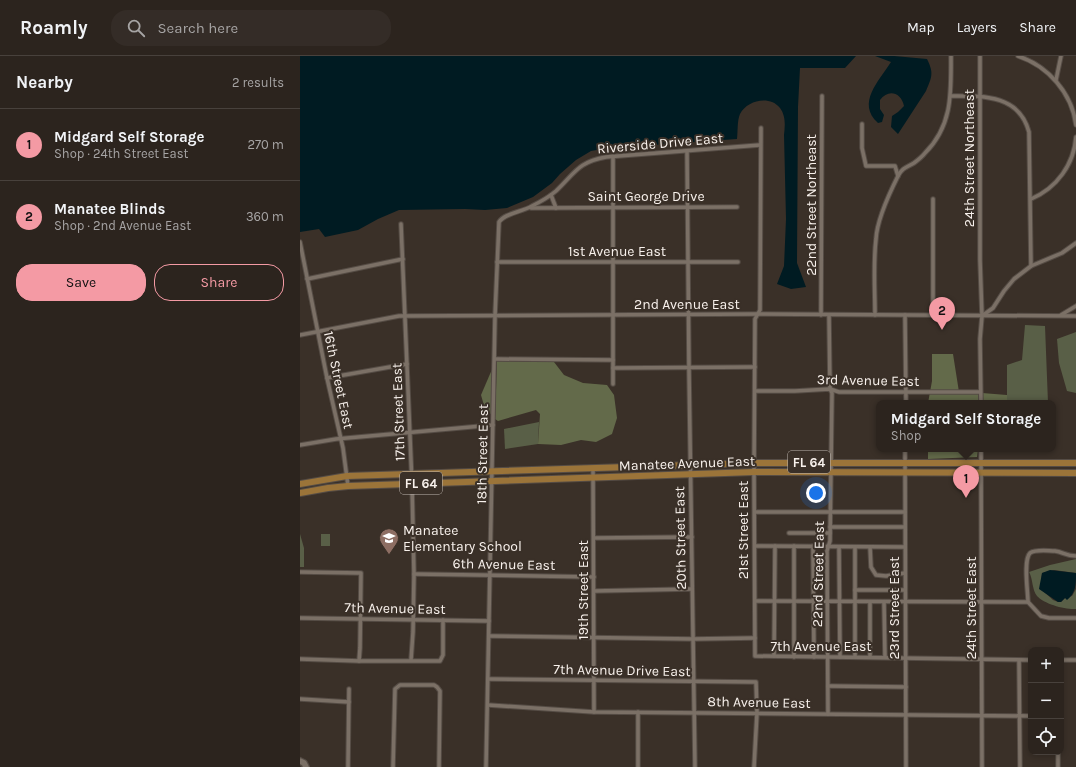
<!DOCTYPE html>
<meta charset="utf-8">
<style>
:root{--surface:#2c241e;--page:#342c27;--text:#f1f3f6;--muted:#a6a4a4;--line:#48413c;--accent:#f49aa4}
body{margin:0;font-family:Karla,sans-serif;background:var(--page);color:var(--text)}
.controls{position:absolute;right:12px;bottom:12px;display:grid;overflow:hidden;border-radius:8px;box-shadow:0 2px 6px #0003}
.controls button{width:36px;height:36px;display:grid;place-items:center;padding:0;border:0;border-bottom:1px solid var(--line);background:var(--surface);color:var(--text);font:20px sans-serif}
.you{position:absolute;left:516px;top:437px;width:14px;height:14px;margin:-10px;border:3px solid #fff;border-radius:50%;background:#1a73e8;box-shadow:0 0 0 6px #1a73e833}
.badge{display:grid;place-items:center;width:26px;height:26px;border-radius:50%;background:var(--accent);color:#111;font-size:13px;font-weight:700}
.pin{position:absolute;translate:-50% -33px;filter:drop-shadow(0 1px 2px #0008)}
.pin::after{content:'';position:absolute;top:21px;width:14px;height:12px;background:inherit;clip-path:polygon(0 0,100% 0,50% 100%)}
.popup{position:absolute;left:576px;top:344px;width:180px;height:52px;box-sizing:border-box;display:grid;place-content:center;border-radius:8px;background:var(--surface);filter:drop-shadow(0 1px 3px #0005);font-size:13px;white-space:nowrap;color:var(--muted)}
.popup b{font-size:15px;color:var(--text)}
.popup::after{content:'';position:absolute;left:50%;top:100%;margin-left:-8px;border:8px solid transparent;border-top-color:var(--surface)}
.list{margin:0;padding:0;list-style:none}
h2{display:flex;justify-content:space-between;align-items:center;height:52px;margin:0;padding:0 16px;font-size:17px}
h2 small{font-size:13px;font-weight:400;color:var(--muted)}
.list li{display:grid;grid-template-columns:26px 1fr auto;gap:12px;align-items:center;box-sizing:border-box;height:72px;padding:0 16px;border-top:1px solid var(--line)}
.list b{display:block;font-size:15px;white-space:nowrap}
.list p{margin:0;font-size:13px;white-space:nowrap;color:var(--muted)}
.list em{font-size:13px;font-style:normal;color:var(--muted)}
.actions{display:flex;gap:8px;padding:12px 16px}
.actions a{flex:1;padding:9px 0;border:1px solid var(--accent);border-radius:16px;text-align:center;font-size:14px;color:var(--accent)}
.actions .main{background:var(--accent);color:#111}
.icon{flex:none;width:22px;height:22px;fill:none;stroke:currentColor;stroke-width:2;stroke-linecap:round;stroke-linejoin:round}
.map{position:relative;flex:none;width:776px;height:711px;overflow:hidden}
header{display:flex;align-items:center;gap:24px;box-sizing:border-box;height:56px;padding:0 20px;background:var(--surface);border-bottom:1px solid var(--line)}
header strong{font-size:19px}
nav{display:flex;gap:22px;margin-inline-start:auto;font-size:14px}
.search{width:280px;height:36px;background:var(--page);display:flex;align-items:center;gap:10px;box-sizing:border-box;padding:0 14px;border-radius:16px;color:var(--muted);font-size:15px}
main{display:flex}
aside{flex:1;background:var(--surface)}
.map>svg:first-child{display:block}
</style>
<header>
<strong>Roamly</strong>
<div class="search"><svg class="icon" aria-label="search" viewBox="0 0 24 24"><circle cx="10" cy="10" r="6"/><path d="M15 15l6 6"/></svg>Search here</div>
<nav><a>Map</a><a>Layers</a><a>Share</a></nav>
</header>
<main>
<aside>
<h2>Nearby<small>2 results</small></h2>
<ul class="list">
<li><span class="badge">1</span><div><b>Midgard Self Storage</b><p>Shop · 24th Street East</p></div><em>270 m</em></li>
<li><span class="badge">2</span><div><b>Manatee Blinds</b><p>Shop · 2nd Avenue East</p></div><em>360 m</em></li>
</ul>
<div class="actions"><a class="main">Save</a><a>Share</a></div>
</aside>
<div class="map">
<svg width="776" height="711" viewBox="0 0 776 711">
<rect width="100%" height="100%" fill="#3a3028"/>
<!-- green -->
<g fill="#595f47">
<polygon points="725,269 745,270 748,347 707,347 707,309 722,304"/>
<polygon points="776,276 776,337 767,335 759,307 757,283"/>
<polygon points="239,366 238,388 205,393 204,373"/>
<polygon points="0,478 4,492 4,511 0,511"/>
<rect x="21" y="478" width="9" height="12"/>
<path d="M776,503V517L754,514L742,517L741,525L742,534L753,544L758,546H761L765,542L772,540L776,533V553C766,554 744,548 737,540C732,534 733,523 729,516L750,509Z"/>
</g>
<!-- forest -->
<g fill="#636a4a">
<polygon points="632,298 653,298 659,336 678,337 679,347 628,347 632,325"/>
<polygon points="197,305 254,306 264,319 283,327 307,329 314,339 317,362 312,378 296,386 281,384 261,389 238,388 240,358 236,354 198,365 195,363"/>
<polygon points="193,311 192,359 185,353 181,339"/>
<polygon points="682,337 707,339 707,347 683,347"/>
<polygon points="628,393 678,393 677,401 628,403"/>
</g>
<!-- water -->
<g fill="#001b22">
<path d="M0,0H556L545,12H500L498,51L497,207L506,231L491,233L477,228L484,210L486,163L484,79C485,70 486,60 480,52C470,39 447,44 440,58C437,65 438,75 437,83L353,89L314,91L291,95L276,104L260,118L252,127L233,141L207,152L185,154L165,153L99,154L78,163L58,174L25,181L19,173L0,176Z"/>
<path d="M575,0H594L627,3C634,17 632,21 626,35L598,78L591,71L592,60L598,56L604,50C601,36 588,33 580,44V53L584,59L582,66L578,67C556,47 579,25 591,6Z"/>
<path d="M750,514L776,517C776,528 776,537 767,544L765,542L761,546H758L739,533C740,527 741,523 742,517Z"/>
</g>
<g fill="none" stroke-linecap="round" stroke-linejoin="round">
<!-- minor casing -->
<g stroke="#554c45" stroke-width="5.5">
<g id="minor">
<polyline points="680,0 680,204 682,260 680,283 681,347"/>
<path d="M718,0C748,10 772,37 776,69"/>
<polyline points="756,24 761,0"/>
<path d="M651,40C682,40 719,38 729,76L731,210L714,223L704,235L693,252L682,260"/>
<polyline points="562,68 562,92 566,110 595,110 598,120"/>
<polyline points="461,72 460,254 455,263 454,416 455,600 731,604"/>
<polyline points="387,95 389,315 395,711"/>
<polyline points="313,100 313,328"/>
<polyline points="251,139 256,152"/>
<path d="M731,143C757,132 774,108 776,81"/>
<polyline points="231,152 437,151"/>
<polyline points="101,168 112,428 114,518 113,576 111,604"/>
<polyline points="0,186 27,322 43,392 48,430"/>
<polyline points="197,206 438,206"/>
<polyline points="731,210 762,197 776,187"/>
<polyline points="7,223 103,203"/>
<polyline points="521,259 522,40"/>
<path d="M575,259C575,234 573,208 576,183C577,163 589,138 598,120C602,112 607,111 614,107C618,104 622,101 625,97C653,69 651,36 651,0"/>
<polyline points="605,259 606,347"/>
<polyline points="761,259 776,250"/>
<polyline points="633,260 633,143"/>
<polyline points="0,279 99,260 458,258 776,260"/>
<polyline points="195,303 313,304"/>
<polyline points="313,312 455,311"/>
<polyline points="27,322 107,308"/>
<polyline points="455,335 495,335 530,333 539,336 680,336"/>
<polyline points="0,389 36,383 193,369"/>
<polyline points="605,393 606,711"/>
<polyline points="681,393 682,711"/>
<polyline points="293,412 294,656"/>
<polyline points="455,456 605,456"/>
<polyline points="530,471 605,471"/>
<polyline points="489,477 530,477"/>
<polyline points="294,482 392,481"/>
<polyline points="455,490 605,491"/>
<polyline points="513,490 514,601"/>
<polyline points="539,491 540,601"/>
<polyline points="570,491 571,511 576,519 586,520 605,517"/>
<path d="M776,500C766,500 763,496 755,495C748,495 736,493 730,497C723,504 728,536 728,546L741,560L749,562H776"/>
<polyline points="0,516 61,517 60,592 59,605"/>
<polyline points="114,518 294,521"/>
<polyline points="555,534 605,534"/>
<polyline points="294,535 392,533"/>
<polyline points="455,545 728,546"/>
<polyline points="570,546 570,601"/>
<polyline points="584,546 585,601"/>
<polyline points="0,562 189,565"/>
<polyline points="189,580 393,583 455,582"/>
<polyline points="474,600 475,490"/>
<polyline points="494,601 494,490"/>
<polyline points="555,601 555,491"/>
<polyline points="0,603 59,605 140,605 143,599 143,564"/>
<polyline points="719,604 720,711"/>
<polyline points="761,604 776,604"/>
<polyline points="188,623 456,626 457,657 454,711"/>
<polyline points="528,630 606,631"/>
<polyline points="0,643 49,646"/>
<polyline points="188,649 294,656 731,660"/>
<polyline points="338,656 338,711"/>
<polyline points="528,658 527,495 530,485 532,337 530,333 529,259"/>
<polyline points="48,711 49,633"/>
<polyline points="93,711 95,633 100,629 134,629 137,631 140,635 139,711"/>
<path d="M186,711L195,260L199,166C205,157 222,156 232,150C240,146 249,141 256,135C275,117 278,106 306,101L460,89"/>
<polyline points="758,711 758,696"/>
</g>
</g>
<!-- secondary casing -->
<g stroke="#554c45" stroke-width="8">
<polyline id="secondary" points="0,705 4,707 6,711"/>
</g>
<!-- primary casing -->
<g stroke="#554c45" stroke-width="8">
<g id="primary">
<polyline points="0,428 47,420 455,407 776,407"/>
<polyline points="0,437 28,432 48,430 454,416 776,417"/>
</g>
</g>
<!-- minor -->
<use href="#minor" stroke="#7b7066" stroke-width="3.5"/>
<!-- secondary -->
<use href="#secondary" stroke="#7b7066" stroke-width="5.5"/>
<!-- primary -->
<use href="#primary" stroke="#9b7439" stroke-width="6"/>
</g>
<!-- icons -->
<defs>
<g id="school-pin" transform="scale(1)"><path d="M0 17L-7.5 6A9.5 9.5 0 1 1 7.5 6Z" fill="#8d6e63" stroke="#3a3028"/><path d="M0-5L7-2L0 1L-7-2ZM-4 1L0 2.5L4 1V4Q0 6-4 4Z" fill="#fff"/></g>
</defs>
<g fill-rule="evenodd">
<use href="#school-pin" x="89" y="482"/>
</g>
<g text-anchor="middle" stroke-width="4" stroke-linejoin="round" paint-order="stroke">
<!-- shield labels -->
<g fill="#3a3028" stroke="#bfb7b1" stroke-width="1">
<rect x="488" y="395" width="42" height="22" rx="3"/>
<rect x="100" y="416" width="42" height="22" rx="3"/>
</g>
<g font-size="13" font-weight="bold" fill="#f8f1ec">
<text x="509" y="411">FL 64</text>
<text x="121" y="432">FL 64</text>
</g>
<!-- street labels -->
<g font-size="14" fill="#f8f1ec" stroke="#3a3028">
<text transform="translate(360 87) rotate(-5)" y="5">Riverside Drive East</text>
<text transform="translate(669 102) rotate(-90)" y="5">24th Street Northeast</text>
<text x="346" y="145">Saint George Drive</text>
<text transform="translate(511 149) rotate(-90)" y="5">22nd Street Northeast</text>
<text x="317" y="200">1st Avenue East</text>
<text x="387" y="253">2nd Avenue East</text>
<text transform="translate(39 324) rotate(78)" y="5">16th Street East</text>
<text transform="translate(568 324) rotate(1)" y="5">3rd Avenue East</text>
<text transform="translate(98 356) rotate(-92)" y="5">17th Street East</text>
<text transform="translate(182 398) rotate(-89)" y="5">18th Street East</text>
<text transform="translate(387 407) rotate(-2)" y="5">Manatee Avenue East</text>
<text transform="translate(443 474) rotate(-90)" y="5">21st Street East</text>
<text transform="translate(380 482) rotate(-91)" y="5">20th Street East</text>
<text transform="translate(204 508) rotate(1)" y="5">6th Avenue East</text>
<text transform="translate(518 518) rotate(-89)" y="5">22nd Street East</text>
<text transform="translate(283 534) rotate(-90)" y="5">19th Street East</text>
<text transform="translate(95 552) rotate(1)" y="5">7th Avenue East</text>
<text transform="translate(594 552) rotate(-90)" y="5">23rd Street East</text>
<text transform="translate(671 552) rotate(-90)" y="5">24th Street East</text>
<text x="521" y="595">7th Avenue East</text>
<text transform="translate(322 614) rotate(1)" y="5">7th Avenue Drive East</text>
<text transform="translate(459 646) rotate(1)" y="5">8th Avenue East</text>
</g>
<!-- poi labels -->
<g font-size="14" fill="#f8f1ec" stroke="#3a3028" text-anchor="start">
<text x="103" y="479">Manatee<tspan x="103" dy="16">Elementary School</tspan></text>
</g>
</g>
</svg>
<div class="controls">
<button>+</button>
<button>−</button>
<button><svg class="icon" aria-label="locate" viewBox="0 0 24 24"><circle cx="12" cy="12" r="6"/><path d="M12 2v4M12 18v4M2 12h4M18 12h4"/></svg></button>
</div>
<div class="you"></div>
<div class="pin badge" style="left:666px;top:442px">1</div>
<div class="popup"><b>Midgard Self Storage</b>Shop</div>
<div class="pin badge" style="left:642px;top:274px">2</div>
</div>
</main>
